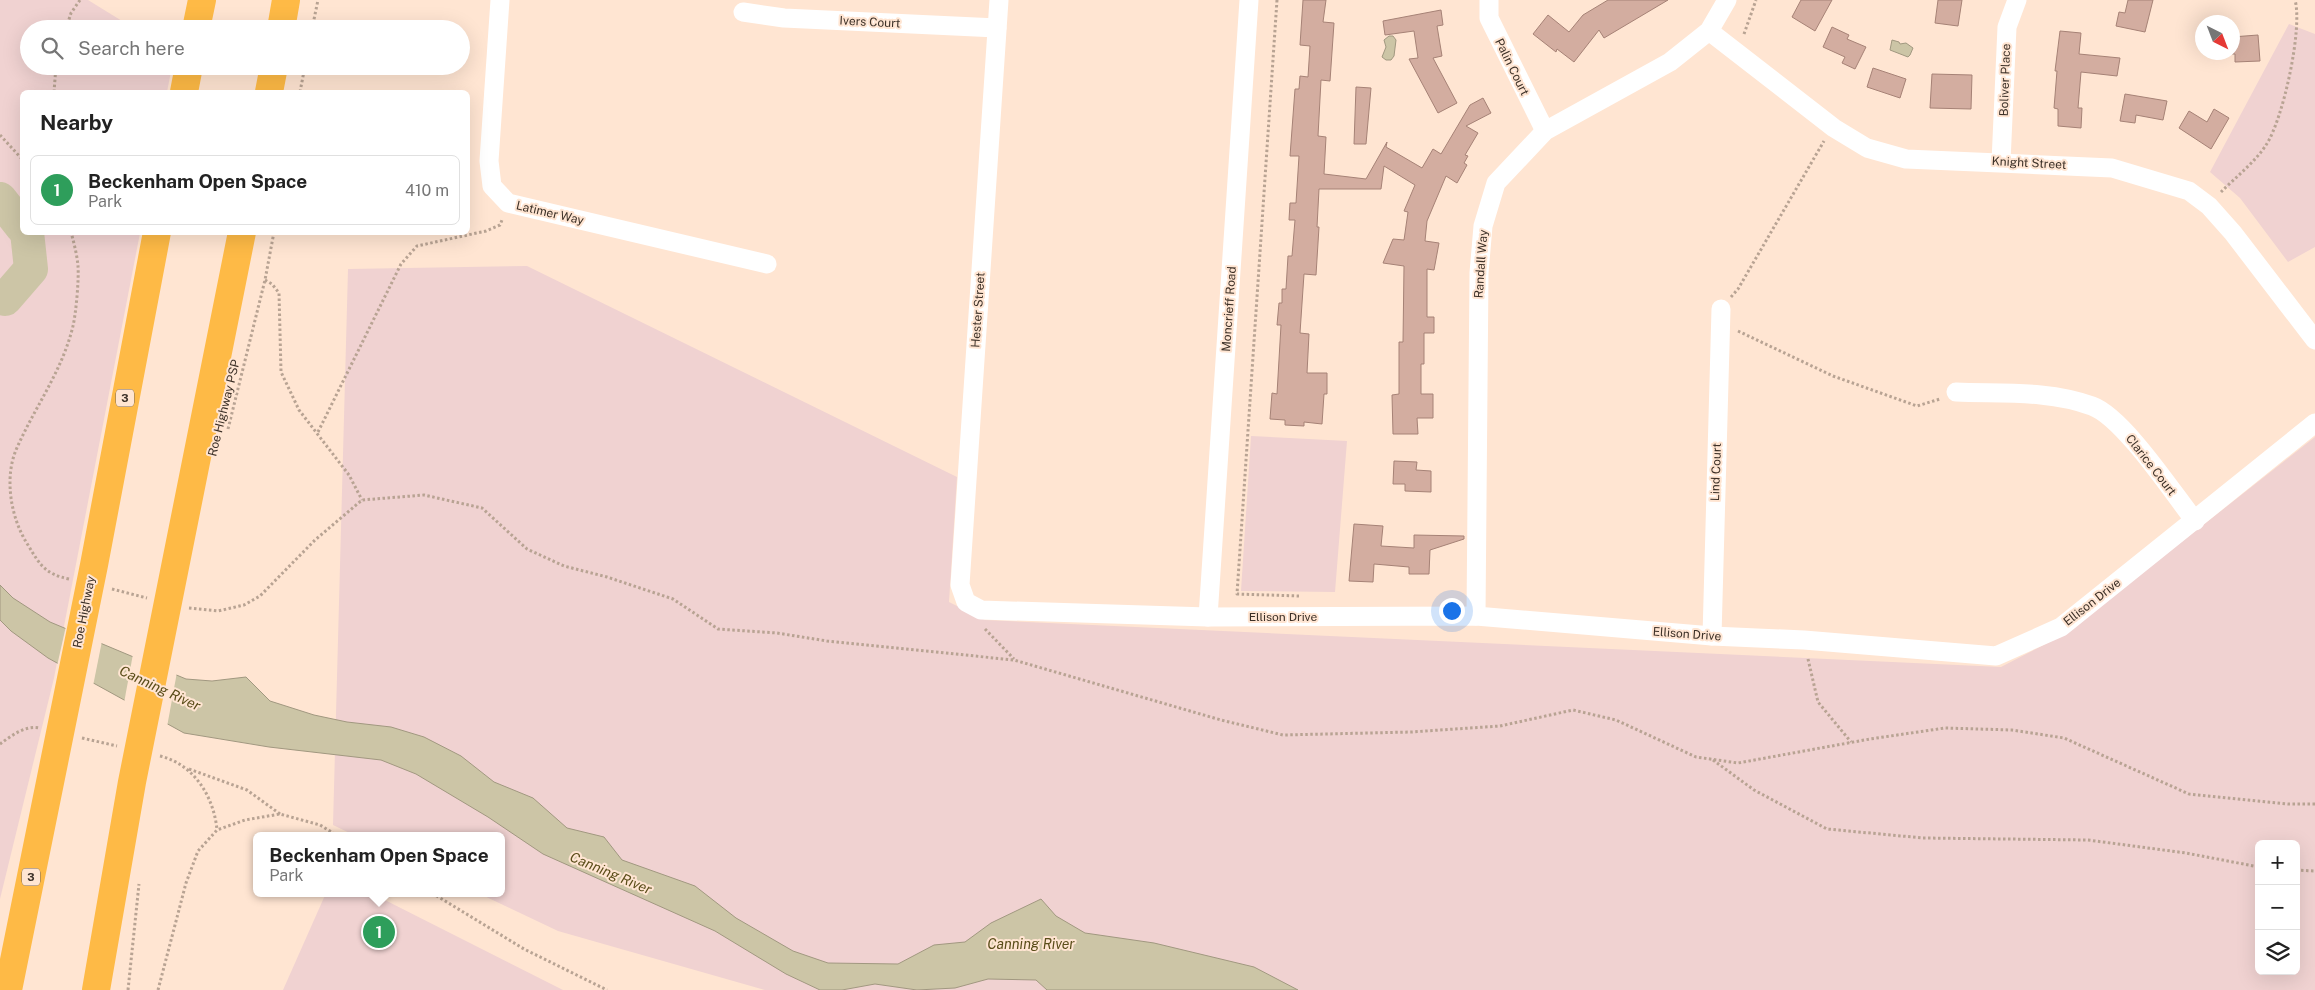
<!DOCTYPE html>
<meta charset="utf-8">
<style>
:root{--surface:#fff;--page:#f6f6f6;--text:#222;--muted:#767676;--line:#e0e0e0;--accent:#111827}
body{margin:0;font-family:"Public Sans",sans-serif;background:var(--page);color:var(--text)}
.controls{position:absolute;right:15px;bottom:15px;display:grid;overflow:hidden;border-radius:8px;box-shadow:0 5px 20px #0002}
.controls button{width:45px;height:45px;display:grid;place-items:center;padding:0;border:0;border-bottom:1px solid var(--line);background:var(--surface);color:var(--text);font:25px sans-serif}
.compass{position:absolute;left:2195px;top:15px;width:45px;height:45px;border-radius:50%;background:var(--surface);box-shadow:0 5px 20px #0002;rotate:138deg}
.you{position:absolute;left:1451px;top:610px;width:18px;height:18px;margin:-12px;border:4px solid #fff;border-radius:50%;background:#1a73e8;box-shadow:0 0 0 8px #1a73e833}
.badge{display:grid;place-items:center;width:32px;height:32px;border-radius:50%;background:var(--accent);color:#fff;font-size:16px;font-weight:700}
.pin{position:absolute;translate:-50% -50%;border:2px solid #fff;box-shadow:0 1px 5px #0006}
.popup{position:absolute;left:253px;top:832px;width:252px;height:65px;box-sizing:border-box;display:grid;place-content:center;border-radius:8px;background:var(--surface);filter:drop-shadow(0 1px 4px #0005);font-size:16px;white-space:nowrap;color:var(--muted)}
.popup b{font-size:19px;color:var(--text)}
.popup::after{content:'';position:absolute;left:50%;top:100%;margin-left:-10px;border:10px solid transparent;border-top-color:var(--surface)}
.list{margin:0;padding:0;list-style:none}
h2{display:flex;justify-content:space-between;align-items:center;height:65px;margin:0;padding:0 20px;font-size:21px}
h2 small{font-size:16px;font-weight:400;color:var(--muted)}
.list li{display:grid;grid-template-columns:32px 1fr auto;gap:15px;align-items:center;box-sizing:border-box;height:70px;margin:0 10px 10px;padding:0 10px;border:1px solid var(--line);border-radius:8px}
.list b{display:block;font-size:19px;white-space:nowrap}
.list p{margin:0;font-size:16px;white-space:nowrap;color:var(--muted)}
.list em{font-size:16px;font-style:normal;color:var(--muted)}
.icon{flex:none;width:28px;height:28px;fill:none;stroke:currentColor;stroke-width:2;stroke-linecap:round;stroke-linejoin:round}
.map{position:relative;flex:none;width:2315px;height:990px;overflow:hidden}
.search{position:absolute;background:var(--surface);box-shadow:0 5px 20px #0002;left:20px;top:20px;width:450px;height:55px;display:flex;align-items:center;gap:12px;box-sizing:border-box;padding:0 18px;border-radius:28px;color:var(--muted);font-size:19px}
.panel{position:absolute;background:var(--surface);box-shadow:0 5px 20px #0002;left:20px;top:90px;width:450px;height:145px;border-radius:8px}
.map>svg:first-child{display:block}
</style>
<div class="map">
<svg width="2315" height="990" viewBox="0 0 2315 990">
<rect width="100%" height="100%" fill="#ffe5d2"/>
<!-- green -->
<g fill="#f0d2d1" fill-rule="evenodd">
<polygon points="0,0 88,0 135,29 29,29 29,66 172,66 167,92 22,92 22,232 140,233 54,678 0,899"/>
<polygon points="2289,24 2315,34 2315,247 2288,262 2240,198 2210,172"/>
<path d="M527,266L957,477L949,602L985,620L2001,667L2063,635L2315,437V990H765L558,931L478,893H502V836H356L333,825L348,269ZM2259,844H2296V971H2259Z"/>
<polygon points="1251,436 1347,441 1335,592 1241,591"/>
<polygon points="326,893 371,893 563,990 283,990"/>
</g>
<!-- water -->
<g fill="#ccc5a6" stroke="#a19880">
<polygon points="1389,36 1393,36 1396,40 1394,56 1391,60 1386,60 1382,57 1386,47 1384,40"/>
<polygon points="1892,40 1899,42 1900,44 1906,43 1913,48 1910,55 1908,57 1890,50"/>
<polygon points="0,585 13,598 50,622 186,679 212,681 246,677 270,701 314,715 347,722 391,727 424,737 461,756 494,782 533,798 567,828 604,837 622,860 695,886 736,918 793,951 828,963 898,964 934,945 965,942 991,923 1041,899 1056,916 1085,933 1154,943 1254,967 1298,990 1047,990 1036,980 988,979 955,988 917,990 875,984 842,990 820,990 786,974 715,931 543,854 488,817 416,774 381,760 269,747 184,733 48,658 11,631 0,620"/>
</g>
<!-- pier -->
<g fill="#ffe5d2">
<polygon points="66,626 102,641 93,686 57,666"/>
<polygon points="133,654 177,672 167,727 124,703"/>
</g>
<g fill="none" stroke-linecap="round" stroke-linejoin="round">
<!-- river -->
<g stroke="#ccc5a6" stroke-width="34">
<polyline points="0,199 22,227"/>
<polyline points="0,297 5,299 31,269 27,232"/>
</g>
</g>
<!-- building -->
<g fill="#d3ada0" stroke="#a68276">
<polygon points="1303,0 1326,0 1323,22 1334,23 1330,81 1321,80 1318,136 1326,137 1324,174 1366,179 1387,142 1386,147 1422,168 1433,149 1441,154 1470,105 1483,98 1491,113 1466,126 1478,133 1465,155 1468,156 1464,163 1467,165 1457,183 1446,176 1427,221 1425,241 1439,243 1434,270 1427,269 1427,317 1434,317 1434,333 1424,333 1424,364 1421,364 1421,394 1433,394 1433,418 1417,418 1418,434 1393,434 1392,395 1399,394 1399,342 1403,342 1404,266 1383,263 1393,239 1404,240 1408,212 1404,211 1415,185 1384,166 1381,189 1319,189 1317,227 1319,227 1316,275 1304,274 1300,333 1309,334 1307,373 1327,373 1327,394 1324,394 1322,424 1304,422 1304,426 1285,425 1285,420 1270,419 1272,393 1277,394 1281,325 1277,325 1279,303 1282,303 1282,289 1286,289 1288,256 1292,256 1295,220 1289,220 1290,203 1296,203 1299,156 1290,156 1295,89 1299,89 1300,76 1308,77 1310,46 1300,45"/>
<polygon points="1608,0 1668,0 1604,38 1599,30 1574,62 1557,49 1556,52 1533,34 1548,15 1569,32 1583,15"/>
<polygon points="1801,0 1832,0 1815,31 1792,17"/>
<polygon points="1938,0 1962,0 1958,26 1935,23"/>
<polygon points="2128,0 2153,0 2145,32 2116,26 2119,12 2125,13"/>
<polygon points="1441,10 1443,25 1437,26 1442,56 1433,58 1457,103 1438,113 1409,59 1418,58 1414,31 1385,35 1383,21"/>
<polygon points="1832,27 1849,35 1847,39 1866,47 1855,69 1842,63 1845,57 1823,47"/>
<polygon points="2060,31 2081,33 2079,54 2120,58 2117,76 2081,72 2078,108 2082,108 2081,128 2058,126 2058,109 2054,108 2057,71 2055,71"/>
<polygon points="2258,35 2260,61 2235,62 2235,54 2232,54 2232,37"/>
<polygon points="1873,68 1906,79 1900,98 1867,87"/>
<polygon points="1932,74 1972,75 1971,109 1930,108"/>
<polygon points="1356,87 1371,88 1366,144 1354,144"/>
<polygon points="2125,94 2167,101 2163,120 2136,115 2135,123 2120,121"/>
<polygon points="2214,109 2229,118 2211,149 2179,128 2189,111 2207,122"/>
<polygon points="1394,461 1417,462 1416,470 1431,471 1431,492 1405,491 1405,484 1393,484"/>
<polygon points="1354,524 1383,526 1381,546 1414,548 1414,535 1464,536 1464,539 1430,550 1429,574 1409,574 1409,567 1374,564 1373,582 1349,581"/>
</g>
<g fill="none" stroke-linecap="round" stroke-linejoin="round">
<!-- path -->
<g stroke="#b8a393" stroke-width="3" stroke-dasharray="2.5 2.5" stroke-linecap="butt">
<polyline points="1277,0 1237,594 1299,596"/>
<polyline points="66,29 71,13 80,0"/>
<polyline points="312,29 318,0"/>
<polyline points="1744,34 1756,0"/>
<polyline points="54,92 56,66"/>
<polyline points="300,92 305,66"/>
<polyline points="0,135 22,159"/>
<path d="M2221,192C2235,178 2256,161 2266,145C2283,120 2303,28 2295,0"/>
<polyline points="265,280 272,284 279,293 281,372 299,410 349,475 362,500"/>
<polyline points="1731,297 1738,289 1824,141"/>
<polyline points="1738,331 1833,376 1917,406 1940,399"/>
<polyline points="228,429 265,280 274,232"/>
<polyline points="318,432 401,264 417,246 486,231 500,225 502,220"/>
<path d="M69,579C45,574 40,565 28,545C11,519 4,479 16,450C34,408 62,372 73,326C76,313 79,280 78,266C77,255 74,243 71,232"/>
<polyline points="112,589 147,598"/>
<polyline points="189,608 218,611 244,605 260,596 315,540 362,500 424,495 482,508 527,549 564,566 607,577 673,599 718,629 777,633 827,641 1014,660 1221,720 1283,735 1411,732 1500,726 1573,710 1616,720 1696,757 1738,763 1870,739 1945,728 2012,730 2064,738 2189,794 2288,804 2315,804"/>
<polyline points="985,629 1014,659"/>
<polyline points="1808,659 1818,702 1851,742"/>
<polyline points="82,738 117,746"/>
<path d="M0,744C11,736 25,725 39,728"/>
<path d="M160,756C194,764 214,797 217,830"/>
<polyline points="1713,760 1754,790 1827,829 1923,838 2088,840 2186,853 2259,867"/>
<polyline points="189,769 247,790 280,814"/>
<polyline points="2296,870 2315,871"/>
<polyline points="432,893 524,949 607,990"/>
<polyline points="128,990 139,884"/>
<polyline points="158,990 186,883 198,851 217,830 245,820 280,814 320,825 338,836"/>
</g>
<!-- street -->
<g stroke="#fff" stroke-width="19">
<polyline points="500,0 489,161 492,186 508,203 767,264"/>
<polyline points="999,0 960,585 966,602 981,610 1208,617 1476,616 1712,636 1804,640 1996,656 2061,627 2315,423"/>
<polyline points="1489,0 1489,18 1545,131"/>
<polyline points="743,12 784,18 997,28"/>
<polyline points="1709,31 1834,128 1867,148 1906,159 2112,168 2189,191 2209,206 2233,233 2315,340"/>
<polyline points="2001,162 2007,27 2017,0"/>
<path d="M1956,392C2001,394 2049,390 2092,406C2123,417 2173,493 2195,521"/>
<polyline points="1476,616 1479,273 1483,226 1496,183 1545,131 1670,62 1709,31 1727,0"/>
<polyline points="1208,617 1249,0"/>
<polyline points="1712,636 1721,309"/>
</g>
<!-- highway -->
<g stroke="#feba46" stroke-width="28">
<polyline points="196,29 202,0"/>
<polyline points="281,29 286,0"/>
<polyline points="184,92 189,66"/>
<polyline points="269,92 274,66"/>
<polyline points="8,990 94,565 157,232"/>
<polyline points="96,990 132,782 242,232"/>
</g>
</g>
<g text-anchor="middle" stroke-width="4" stroke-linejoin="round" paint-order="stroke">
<!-- shield labels -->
<g fill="#ffe5d2" stroke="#76665a" stroke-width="1">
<rect x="116" y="389.5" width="18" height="17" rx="4"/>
<rect x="22" y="868.5" width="18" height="17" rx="4"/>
</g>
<g font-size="11" font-weight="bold" fill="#3c3027">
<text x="125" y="402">3</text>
<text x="31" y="881">3</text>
</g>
<!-- street labels -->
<g font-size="12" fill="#3c3027" stroke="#ffe5d2">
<text transform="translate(870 22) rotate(3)" y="4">Ivers Court</text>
<text transform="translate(1512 67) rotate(64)" y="4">Palin Court</text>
<text transform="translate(2005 80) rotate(-88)" y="4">Boliver Place</text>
<text transform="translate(2029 163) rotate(3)" y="4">Knight Street</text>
<text transform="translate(550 213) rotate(13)" y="4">Latimer Way</text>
<text transform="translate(1481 264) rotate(-86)" y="4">Randall Way</text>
<text transform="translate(1229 309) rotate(-86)" y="4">Moncrieff Road</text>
<text transform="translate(978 310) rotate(-86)" y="4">Hester Street</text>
<text transform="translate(224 408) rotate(-76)" y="4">Roe Highway PSP</text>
<text transform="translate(2151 465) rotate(52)" y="4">Clarice Court</text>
<text transform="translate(1716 472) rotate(-88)" y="4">Lind Court</text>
<text transform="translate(2092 602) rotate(-38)" y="4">Ellison Drive</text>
<text transform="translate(84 612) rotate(-79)" y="4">Roe Highway</text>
<text x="1283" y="621">Ellison Drive</text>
<text transform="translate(1687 634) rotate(4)" y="4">Ellison Drive</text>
</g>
<!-- water labels -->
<g font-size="14" font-style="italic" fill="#5a4d19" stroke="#ffe5d2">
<text transform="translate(160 688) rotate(25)" y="5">Canning River</text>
<text transform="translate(611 873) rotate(23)" y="5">Canning River</text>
<text x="1031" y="949">Canning River</text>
</g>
</g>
</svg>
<div class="controls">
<button>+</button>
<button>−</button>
<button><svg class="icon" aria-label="layers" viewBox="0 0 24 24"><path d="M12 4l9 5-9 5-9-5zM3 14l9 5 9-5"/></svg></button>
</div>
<svg class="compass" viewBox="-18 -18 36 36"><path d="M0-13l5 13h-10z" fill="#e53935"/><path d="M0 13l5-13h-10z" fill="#767676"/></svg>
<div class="you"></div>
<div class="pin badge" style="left:379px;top:932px;background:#2e9e5b">1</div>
<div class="popup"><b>Beckenham Open Space</b>Park</div>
<div class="search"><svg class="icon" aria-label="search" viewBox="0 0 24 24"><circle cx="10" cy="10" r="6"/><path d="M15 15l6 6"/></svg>Search here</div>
<section class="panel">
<h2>Nearby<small></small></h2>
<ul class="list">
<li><span class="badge" style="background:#2e9e5b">1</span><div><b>Beckenham Open Space</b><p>Park</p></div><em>410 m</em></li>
</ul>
</section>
</div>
